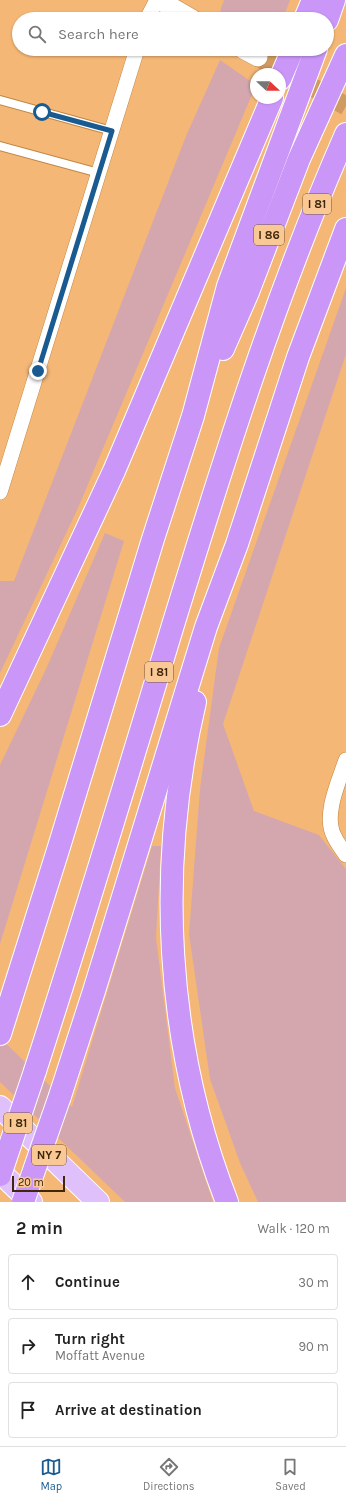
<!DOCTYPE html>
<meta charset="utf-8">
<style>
:root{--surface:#fff;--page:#f6f6f6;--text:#222;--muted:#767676;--line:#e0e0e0;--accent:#195b91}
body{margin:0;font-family:Karla,sans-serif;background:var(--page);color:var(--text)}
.compass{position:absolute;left:250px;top:68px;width:36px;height:36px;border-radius:50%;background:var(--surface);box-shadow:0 1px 3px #0004;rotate:112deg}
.scale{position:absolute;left:12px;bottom:10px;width:53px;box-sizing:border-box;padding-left:4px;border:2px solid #3e270a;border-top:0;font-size:11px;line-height:14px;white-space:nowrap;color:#3e270a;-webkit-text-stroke:3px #f9c894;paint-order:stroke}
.stop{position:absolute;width:12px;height:12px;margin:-9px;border:3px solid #195b91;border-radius:50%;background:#fff}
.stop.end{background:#195b91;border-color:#fff;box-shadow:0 1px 4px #0008}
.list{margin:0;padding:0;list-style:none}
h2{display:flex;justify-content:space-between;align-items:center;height:52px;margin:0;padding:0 16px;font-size:17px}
h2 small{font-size:13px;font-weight:400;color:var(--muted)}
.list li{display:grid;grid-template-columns:26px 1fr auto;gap:12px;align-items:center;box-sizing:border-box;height:56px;margin:0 8px 8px;padding:0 8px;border:1px solid var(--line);border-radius:4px}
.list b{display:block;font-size:15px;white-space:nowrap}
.list p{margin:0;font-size:13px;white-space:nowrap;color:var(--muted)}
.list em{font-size:13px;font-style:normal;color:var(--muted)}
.icon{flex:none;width:22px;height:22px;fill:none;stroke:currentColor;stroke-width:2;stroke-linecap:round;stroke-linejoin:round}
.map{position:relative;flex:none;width:346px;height:1202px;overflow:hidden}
.search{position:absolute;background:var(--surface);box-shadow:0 1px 3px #0004;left:12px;right:12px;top:12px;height:44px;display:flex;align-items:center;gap:10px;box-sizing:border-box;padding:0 14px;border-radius:22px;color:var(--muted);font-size:15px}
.sheet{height:244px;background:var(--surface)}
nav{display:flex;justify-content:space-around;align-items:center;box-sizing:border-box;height:56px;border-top:1px solid var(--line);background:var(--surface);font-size:11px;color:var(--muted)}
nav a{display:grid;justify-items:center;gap:2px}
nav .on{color:var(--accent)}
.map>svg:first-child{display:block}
</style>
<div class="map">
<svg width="346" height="1202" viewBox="0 0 346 1202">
<rect width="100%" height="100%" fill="#f5b775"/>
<!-- green -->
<g fill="#d4a7ae">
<polygon points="224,0 290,0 283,19 238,19 220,11"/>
<polygon points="220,60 256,85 78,508 0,673 0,581 14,581 186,136"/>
<polygon points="346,288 346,354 223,724 254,811 319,835 346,869 346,1202 258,1202 240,1163 210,1079 189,934 200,789 219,648"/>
<polygon points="105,533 124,541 0,944 0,765 46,669"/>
<polygon points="152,846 161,846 156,938 175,1088 213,1202 125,1202 0,1082 0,1038 72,1107"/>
</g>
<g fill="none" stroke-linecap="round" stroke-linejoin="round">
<!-- tertiary-tunnel -->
<polyline stroke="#d09a60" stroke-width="19" stroke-dasharray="19 10" stroke-linecap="butt" points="258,57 346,106"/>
<!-- service casing -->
<g stroke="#c18744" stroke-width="10">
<g id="service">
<polyline points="0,100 112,131"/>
<polyline points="0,146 99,173"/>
</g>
</g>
<!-- minor casing -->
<g stroke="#c18744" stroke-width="16">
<g id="minor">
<polyline points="147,19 157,0"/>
<polyline points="0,492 137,49"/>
<path d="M346,760C339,781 323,815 334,836C337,843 342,849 346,855"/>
</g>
</g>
<!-- tertiary casing -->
<g stroke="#c18744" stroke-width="20">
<g id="tertiary">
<polyline points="159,0 192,19"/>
<polyline points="243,49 258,57"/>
</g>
</g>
<!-- primary casing -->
<g stroke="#fff" stroke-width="24">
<g id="primary">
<polyline points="0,1107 98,1202"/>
<polyline points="0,1172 31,1202"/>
</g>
</g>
<!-- motorway casing -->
<g stroke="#fff" stroke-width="24">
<g id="motorway">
<polyline points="305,19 313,0"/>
<polyline points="327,20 334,0"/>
<polyline points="280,79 293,49"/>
<polyline points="223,349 248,292 299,159 346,55"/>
<path d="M195,702C156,867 165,1043 227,1202"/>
<polyline points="0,715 114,471 272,98"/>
<polyline points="0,1034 58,850 153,539 193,416 228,286 316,49"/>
<path d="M35,1071C83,923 128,774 173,625C224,459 276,293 346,134"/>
<polyline points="60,1096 94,991 206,627 237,544 298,357 346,229"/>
</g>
</g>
<!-- service -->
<use href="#service" stroke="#fff" stroke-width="8"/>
<!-- minor -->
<use href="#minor" stroke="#fff" stroke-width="15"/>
<!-- tertiary -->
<use href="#tertiary" stroke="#fff" stroke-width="19"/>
<!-- primary -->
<use href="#primary" stroke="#dfc0fb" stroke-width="22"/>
<!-- motorway -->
<use href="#motorway" stroke="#ca96f8" stroke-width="22"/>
<!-- motorway-bridge casing -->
<g stroke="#fff" stroke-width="24" stroke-linecap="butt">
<g id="motorway-bridge">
<polyline points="0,1175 35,1071"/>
<polyline points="23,1202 60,1096"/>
</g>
</g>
<!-- motorway-bridge -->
<use href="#motorway-bridge" stroke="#ca96f8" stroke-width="22"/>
</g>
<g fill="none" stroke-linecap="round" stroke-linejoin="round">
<!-- route -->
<polyline stroke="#195b91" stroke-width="5" points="38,371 112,131 42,112"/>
</g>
<g text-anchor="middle" stroke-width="4" stroke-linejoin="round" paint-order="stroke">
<!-- shield labels -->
<g fill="#f9c894" stroke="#765733" stroke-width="1">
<rect x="303" y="194" width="28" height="20" rx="3"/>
<rect x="254" y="225" width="30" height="20" rx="3"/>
<rect x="145" y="662" width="28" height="20" rx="3"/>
<rect x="4" y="1113" width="28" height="20" rx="3"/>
<rect x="32" y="1145" width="34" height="20" rx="3"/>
</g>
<g font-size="12" font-weight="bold" fill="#3e270a">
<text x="317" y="208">I 81</text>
<text x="269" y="239">I 86</text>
<text x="159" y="676">I 81</text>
<text x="18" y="1127">I 81</text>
<text x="49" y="1159">NY 7</text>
</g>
</g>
</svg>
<svg class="compass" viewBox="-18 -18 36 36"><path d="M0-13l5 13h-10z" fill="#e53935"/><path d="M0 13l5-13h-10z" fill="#767676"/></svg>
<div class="scale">20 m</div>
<div class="stop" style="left:42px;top:112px"></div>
<div class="stop end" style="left:38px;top:371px"></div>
<div class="search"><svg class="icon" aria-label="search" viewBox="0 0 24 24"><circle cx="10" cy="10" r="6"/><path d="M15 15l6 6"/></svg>Search here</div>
</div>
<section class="sheet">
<h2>2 min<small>Walk · 120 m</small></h2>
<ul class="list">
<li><svg class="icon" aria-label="ahead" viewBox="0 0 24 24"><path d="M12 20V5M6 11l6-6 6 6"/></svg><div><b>Continue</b></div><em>30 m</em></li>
<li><svg class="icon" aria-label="right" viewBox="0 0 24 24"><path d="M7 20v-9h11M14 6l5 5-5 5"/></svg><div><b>Turn right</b><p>Moffatt Avenue</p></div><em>90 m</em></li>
<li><svg class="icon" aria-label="arrive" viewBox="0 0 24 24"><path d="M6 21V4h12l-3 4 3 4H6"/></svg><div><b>Arrive at destination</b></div></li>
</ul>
</section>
<nav>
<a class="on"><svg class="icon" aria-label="map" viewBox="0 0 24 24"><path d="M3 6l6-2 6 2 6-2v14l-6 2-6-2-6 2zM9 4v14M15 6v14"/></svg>Map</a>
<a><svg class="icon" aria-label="directions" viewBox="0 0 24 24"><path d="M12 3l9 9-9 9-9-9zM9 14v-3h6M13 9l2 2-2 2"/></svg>Directions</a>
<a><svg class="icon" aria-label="saved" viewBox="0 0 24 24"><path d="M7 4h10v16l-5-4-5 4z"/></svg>Saved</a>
</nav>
